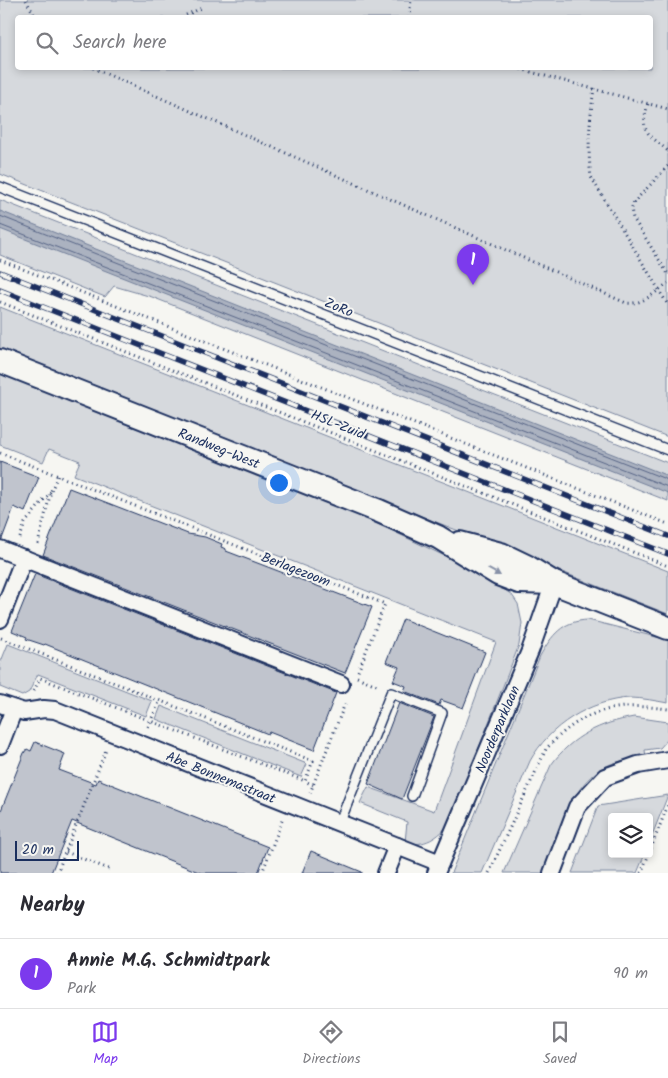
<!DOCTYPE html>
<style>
:root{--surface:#fff;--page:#f7f7f7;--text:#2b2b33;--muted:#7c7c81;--line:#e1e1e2;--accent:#7c3aed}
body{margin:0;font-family:Kalam,sans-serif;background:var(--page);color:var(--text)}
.controls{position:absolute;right:15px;bottom:15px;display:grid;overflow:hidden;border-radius:5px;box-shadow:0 2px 8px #0003}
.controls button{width:45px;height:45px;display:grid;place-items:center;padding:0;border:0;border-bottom:1px solid var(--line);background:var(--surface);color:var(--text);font:25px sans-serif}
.scale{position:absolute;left:15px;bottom:12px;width:64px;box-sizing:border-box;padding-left:5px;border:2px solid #1b2f5e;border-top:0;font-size:14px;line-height:18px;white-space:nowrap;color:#1b2f5e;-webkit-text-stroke:4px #f6f6f2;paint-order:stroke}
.you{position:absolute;left:278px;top:482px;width:18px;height:18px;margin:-12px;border:4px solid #fff;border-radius:50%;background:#1a73e8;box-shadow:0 0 0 8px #1a73e833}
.badge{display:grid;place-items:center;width:32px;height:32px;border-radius:50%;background:var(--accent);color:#fff;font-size:16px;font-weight:700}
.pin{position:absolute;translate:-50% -41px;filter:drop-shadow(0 1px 2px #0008)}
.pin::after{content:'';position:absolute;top:26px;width:18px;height:15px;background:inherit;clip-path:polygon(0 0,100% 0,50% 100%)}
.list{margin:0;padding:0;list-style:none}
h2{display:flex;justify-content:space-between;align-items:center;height:65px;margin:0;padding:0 20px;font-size:21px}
h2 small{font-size:16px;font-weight:400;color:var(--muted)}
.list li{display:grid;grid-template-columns:32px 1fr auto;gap:15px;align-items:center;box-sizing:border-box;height:70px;padding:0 20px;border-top:1px solid var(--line)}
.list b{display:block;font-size:19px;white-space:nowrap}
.list p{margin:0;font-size:16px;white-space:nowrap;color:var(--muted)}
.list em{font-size:16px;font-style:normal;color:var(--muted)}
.icon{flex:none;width:28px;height:28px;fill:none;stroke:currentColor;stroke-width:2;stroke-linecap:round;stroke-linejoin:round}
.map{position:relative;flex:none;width:668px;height:873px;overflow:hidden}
.search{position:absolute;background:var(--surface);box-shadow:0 2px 8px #0003;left:15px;right:15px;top:15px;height:55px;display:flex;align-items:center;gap:12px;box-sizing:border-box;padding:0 18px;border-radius:5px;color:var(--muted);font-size:19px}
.sheet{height:135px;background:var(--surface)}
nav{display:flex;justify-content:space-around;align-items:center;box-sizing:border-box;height:70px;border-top:1px solid var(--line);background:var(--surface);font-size:14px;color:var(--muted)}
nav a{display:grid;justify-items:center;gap:2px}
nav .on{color:var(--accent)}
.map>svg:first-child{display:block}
</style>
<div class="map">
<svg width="668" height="873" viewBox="0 0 668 873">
<rect width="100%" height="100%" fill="#f6f6f2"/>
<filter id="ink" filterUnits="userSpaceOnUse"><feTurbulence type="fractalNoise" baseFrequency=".02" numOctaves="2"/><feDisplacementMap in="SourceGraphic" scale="10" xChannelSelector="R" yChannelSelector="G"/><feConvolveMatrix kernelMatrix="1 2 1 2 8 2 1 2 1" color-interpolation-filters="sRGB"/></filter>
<g filter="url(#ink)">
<!-- green -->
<g fill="#d6d9dd" stroke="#78849e" fill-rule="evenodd">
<path d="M0,0H668V437L0,174ZM18,18H650V68H18Z"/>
<polygon points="0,200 668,463 668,501 152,297 114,286 105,297 0,255"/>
<polygon points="0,307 668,571 668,614 0,349"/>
<path d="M0,373L349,510L482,574L512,595L518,604L522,623L519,645L450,822C440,837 423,848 405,842L407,822L360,803L368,787L434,811L496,642L74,475L80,461L49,449L43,462L0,445Z"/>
<path d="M588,620L668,640V703C656,701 643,698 630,698C590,700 549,726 530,761L482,873H451L540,656C552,635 562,621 588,620Z"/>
<polygon points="8,644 152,701 146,716 38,674 29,692 22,696 0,687 0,664"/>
<polygon points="161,706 307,764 301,777 156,719"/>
<path d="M634,717L668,722V739L660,748L645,750L646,757C635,759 622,760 611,764C570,779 559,836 544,873H504L551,765C572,736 600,723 634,717Z"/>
<polygon points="668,795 649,843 649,817 612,817 612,854 645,854 637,873 572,873 598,806"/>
</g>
<!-- water -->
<polygon fill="#abb2c0" stroke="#717e99" points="0,211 668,476 668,493 0,229"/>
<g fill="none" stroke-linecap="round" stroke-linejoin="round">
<!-- shore -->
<g stroke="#556385" stroke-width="1">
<polyline points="0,216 668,480"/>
<polyline points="0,225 668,487"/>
</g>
</g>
<!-- building -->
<g fill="#c0c4cd" stroke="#1b2f5e">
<polygon points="0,462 39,477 25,512 14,507 2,539 0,539"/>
<polygon points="69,488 188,534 205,537 222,544 221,547 226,549 226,551 372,607 345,673 43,555"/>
<polygon points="35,574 336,693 314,750 269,732 268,734 45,644 44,645 26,639 27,637 12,631"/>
<polygon points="403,619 485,652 463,708 441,700 439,705 404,691 406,686 393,681 399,667 386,662"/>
<polygon points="399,703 434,717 402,799 368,784"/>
<polygon points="35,742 65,754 59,770 96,784 98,779 268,847 258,873 201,873 72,821 51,873 0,873 0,813 24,753 27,749 31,751"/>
<polygon points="311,851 362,872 362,873 302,873"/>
</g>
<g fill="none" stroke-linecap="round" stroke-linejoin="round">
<!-- lane casing -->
<g stroke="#1b2f5e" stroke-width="12">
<g id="lane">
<polyline points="0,187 668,450"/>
<polyline points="339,824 391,693 442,713 412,796"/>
</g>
</g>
<!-- street casing -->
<g stroke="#1b2f5e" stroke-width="20">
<g id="street">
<polyline points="0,549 341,684"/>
<polyline points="0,619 24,558"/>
<polyline points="0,704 24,712 44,709 55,710 440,863"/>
<polyline points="0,745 14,709"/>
<polyline points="386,873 397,846"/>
<polyline points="436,873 530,651 554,583"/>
<polyline points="552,873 577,807 605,777 638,765 668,760"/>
</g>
</g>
<!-- secondary casing -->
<g stroke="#1b2f5e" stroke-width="26">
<g id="secondary">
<polyline points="0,361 379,511 438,537 498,574 519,582 554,583"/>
<polyline points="460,543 501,554 528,567 554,583 668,628"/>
</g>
</g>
<!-- path -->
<g stroke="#1b2f5e" stroke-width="3" stroke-dasharray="1 4" stroke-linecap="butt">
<polyline points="26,0 36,18"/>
<polyline points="186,15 204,7"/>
<polyline points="409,18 411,0"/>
<path d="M93,68L626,303C643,305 654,293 668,283"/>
<polyline points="516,68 668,109"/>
<path d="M594,88C590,118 587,147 591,177L668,305"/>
<path d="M648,104C639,133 648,133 668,151"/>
<polyline points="668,166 634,202 631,209 633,218 668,274"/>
<polyline points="0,260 668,524"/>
<polyline points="0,302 668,566"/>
<polyline points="0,453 385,604 357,674"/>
<polyline points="20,538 25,523 51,491"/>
<polyline points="38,544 51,491 58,475"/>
<polyline points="1,638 313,761 305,781 313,785"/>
<polyline points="357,677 379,686"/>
<polyline points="34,691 40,678 305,781"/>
<polyline points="148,727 160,700"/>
<polyline points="310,793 346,701"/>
<polyline points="66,852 111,870"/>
<polyline points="649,853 668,805"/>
<polyline points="57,873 106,750"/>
<polyline points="262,873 283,818"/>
<path d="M489,873L546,749C583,709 615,702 668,709"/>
<polyline points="641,873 649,854"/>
</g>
<!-- lane -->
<use href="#lane" stroke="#f6f6f2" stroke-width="9"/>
<!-- street -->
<use href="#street" stroke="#f6f6f2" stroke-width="16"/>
<!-- secondary -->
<use href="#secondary" stroke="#f6f6f2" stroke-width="22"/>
<!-- rail casing -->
<g stroke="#1b2f5e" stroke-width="5.5">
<g id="rail">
<polyline points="0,272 668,536"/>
<polyline points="0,290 668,554"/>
</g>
</g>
<!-- rail -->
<use href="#rail" stroke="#f6f6f2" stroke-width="4" stroke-dasharray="11" stroke-linecap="butt"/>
</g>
<!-- one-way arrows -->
<defs><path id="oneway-solid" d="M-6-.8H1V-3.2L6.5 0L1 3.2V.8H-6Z" transform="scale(1.25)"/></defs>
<use fill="#8892a8" href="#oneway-solid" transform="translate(494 572) rotate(29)"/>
</g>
<g text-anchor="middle" stroke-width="4" stroke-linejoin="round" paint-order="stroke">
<!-- street labels -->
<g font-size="14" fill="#1b2f5e" stroke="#f6f6f2">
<text transform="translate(339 307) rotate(22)" y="5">ZoRo</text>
<text transform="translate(338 424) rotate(22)" y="5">HSL-Zuid</text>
<text transform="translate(219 448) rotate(22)" y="5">Randweg-West</text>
<text transform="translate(296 569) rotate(21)" y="5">Berlagezoom</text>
<text transform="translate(497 729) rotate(-67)" y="5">Noorderparklaan</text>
<text transform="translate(221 777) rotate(22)" y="5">Abe Bonnemastraat</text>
</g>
</g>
</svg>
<div class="controls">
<button><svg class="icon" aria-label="layers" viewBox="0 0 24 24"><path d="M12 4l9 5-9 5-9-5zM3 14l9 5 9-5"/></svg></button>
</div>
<div class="scale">20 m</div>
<div class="you"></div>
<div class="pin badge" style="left:473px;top:285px">1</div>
<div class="search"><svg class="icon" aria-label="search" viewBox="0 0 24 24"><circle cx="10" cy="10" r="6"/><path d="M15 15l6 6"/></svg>Search here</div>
</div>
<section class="sheet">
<h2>Nearby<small></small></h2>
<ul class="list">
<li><span class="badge">1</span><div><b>Annie M.G. Schmidtpark</b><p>Park</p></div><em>90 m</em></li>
</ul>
</section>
<nav>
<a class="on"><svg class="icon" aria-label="map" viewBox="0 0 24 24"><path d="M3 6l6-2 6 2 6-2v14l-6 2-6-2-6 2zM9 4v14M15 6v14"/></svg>Map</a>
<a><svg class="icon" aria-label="directions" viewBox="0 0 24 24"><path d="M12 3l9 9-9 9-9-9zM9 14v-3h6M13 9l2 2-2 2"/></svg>Directions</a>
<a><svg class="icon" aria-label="saved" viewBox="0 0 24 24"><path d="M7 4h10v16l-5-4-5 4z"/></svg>Saved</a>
</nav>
